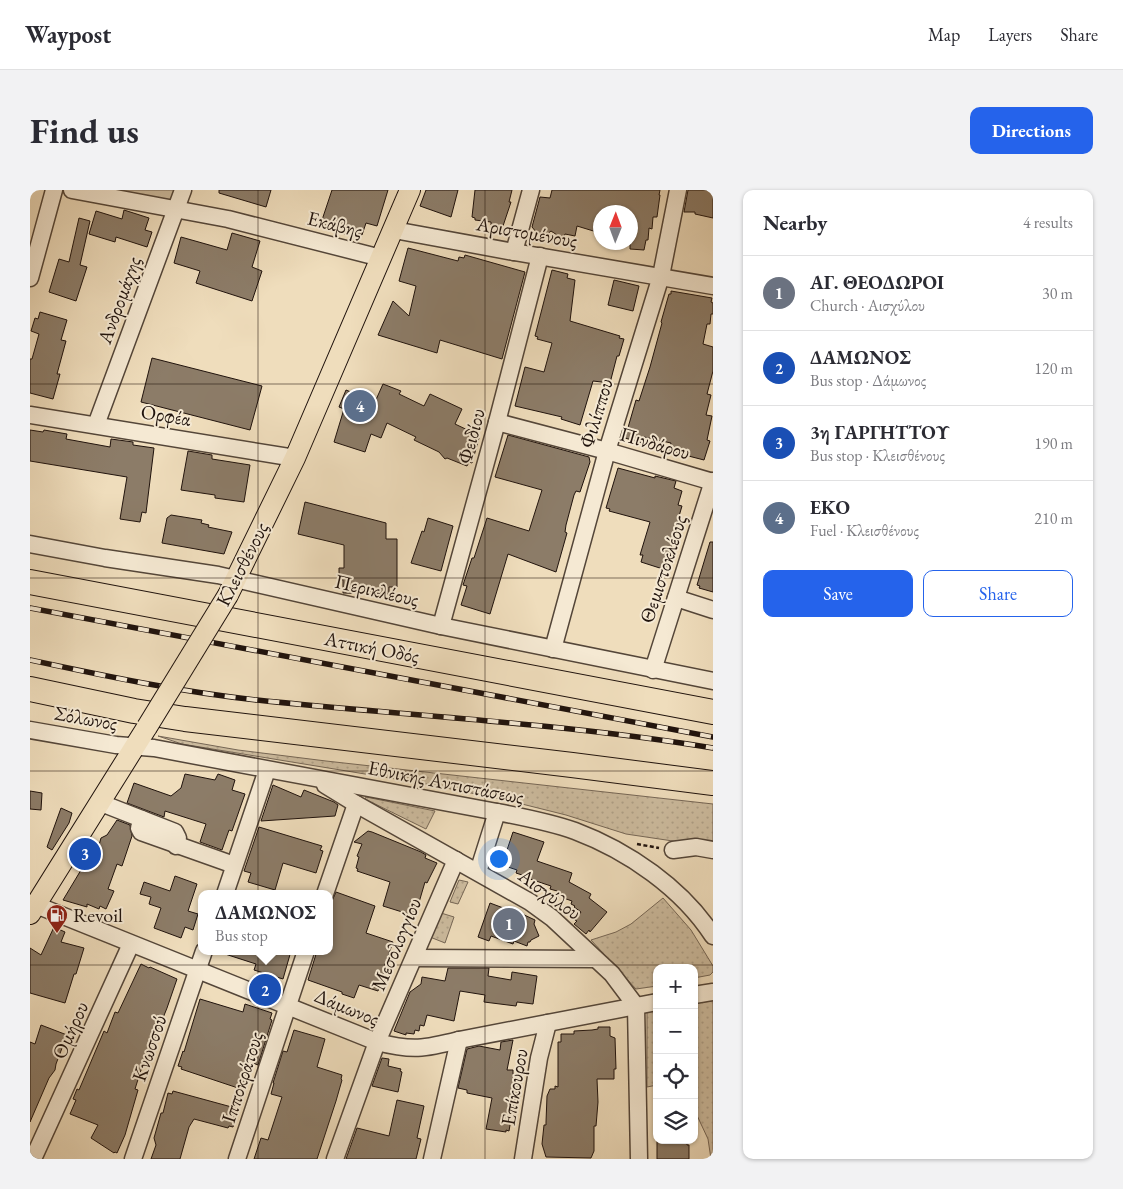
<!DOCTYPE html>
<meta charset="utf-8">
<style>
:root{--surface:#fff;--page:#f2f2f3;--text:#2b2b33;--muted:#7c7c81;--line:#e1e1e2;--accent:#2563eb}
body{margin:0;font-family:"EB Garamond",serif;background:var(--page);color:var(--text)}
.controls{position:absolute;right:15px;bottom:15px;display:grid;overflow:hidden;border-radius:10px;box-shadow:0 1px 4px #0004}
.controls button{width:45px;height:45px;display:grid;place-items:center;padding:0;border:0;border-bottom:1px solid var(--line);background:var(--surface);color:var(--text);font:25px sans-serif}
.compass{position:absolute;left:563px;top:15px;width:45px;height:45px;border-radius:50%;background:var(--surface);box-shadow:0 1px 4px #0004;rotate:1deg}
.you{position:absolute;left:468px;top:668px;width:18px;height:18px;margin:-12px;border:4px solid #fff;border-radius:50%;background:#1a73e8;box-shadow:0 0 0 8px #1a73e833}
.badge{display:grid;place-items:center;width:32px;height:32px;border-radius:50%;background:var(--accent);color:#fff;font-size:16px;font-weight:700}
.pin{position:absolute;translate:-50% -50%;border:2px solid #fff;box-shadow:0 1px 5px #0006}
.popup{position:absolute;left:168px;top:700px;width:135px;height:65px;box-sizing:border-box;display:grid;place-content:center;border-radius:10px;background:var(--surface);filter:drop-shadow(0 1px 4px #0005);font-size:16px;white-space:nowrap;color:var(--muted)}
.popup b{font-size:19px;color:var(--text)}
.popup::after{content:'';position:absolute;left:50%;top:100%;margin-left:-10px;border:10px solid transparent;border-top-color:var(--surface)}
.list{margin:0;padding:0;list-style:none}
h2{display:flex;justify-content:space-between;align-items:center;height:65px;margin:0;padding:0 20px;font-size:21px}
h2 small{font-size:16px;font-weight:400;color:var(--muted)}
.list li{display:grid;grid-template-columns:32px 1fr auto;gap:15px;align-items:center;box-sizing:border-box;height:75px;padding:0 20px;border-top:1px solid var(--line)}
.list b{display:block;font-size:19px;white-space:nowrap}
.list p{margin:0;font-size:16px;white-space:nowrap;color:var(--muted)}
.list em{font-size:16px;font-style:normal;color:var(--muted)}
.actions{display:flex;gap:10px;padding:15px 20px}
.actions a{flex:1;padding:11px 0;border:1px solid var(--accent);border-radius:10px;text-align:center;font-size:18px;color:var(--accent)}
.actions .main{background:var(--accent);color:#fff}
.icon{flex:none;width:28px;height:28px;fill:none;stroke:currentColor;stroke-width:2;stroke-linecap:round;stroke-linejoin:round}
.map{position:relative;flex:none;width:683px;height:969px;overflow:hidden;border-radius:10px}
header{display:flex;align-items:center;gap:30px;box-sizing:border-box;height:70px;padding:0 25px;background:var(--surface);border-bottom:1px solid var(--line)}
header strong{font-size:24px}
nav{display:flex;gap:28px;margin-inline-start:auto;font-size:18px}
.intro{display:flex;align-items:center;justify-content:space-between;box-sizing:border-box;height:120px;padding:0 30px}
h1{margin:0;font-size:35px}
.button{padding:12px 22px;border-radius:10px;background:var(--accent);color:#fff;font-size:18px;font-weight:700}
main{display:flex;gap:30px;padding:0 30px}
aside{flex:1;background:var(--surface);border-radius:10px;box-shadow:0 1px 4px #0004}
.map>svg:first-child{display:block}
</style>
<header>
<strong>Waypost</strong>
<nav><a>Map</a><a>Layers</a><a>Share</a></nav>
</header>
<div class="intro"><h1>Find us</h1><a class="button">Directions</a></div>
<main>
<div class="map">
<svg width="683" height="969" viewBox="0 0 683 969">
<defs>
<pattern id="grass-dots" width="8" height="8" patternUnits="userSpaceOnUse" patternTransform="scale(1.25)"><rect width="8" height="8" fill="#ccbb9e"/><path d="M2 2h.1M6 6h.1" fill="none" stroke="#afa087" stroke-width="1.8" stroke-linecap="round"/></pattern>
</defs>
<rect width="100%" height="100%" fill="#efddbc"/>
<filter id="stains"><feTurbulence type="fractalNoise" baseFrequency=".004" numOctaves="4"/><feColorMatrix values="0 0 0 0 .2 0 0 0 0 .09 0 0 0 0 .02 0 0 0 .5 -.17"/></filter>
<radialGradient id="worn" r=".72"><stop offset=".6" stop-color="#630" stop-opacity="0"/><stop offset="1" stop-color="#630" stop-opacity=".3"/></radialGradient>
<!-- grass -->
<g fill="url(#grass-dots)" stroke="#766756">
<polygon points="128,546 208,560 296,571 683,614 683,657 596,644 536,625 476,610 396,594 152,554"/>
<polygon points="336,607 405,621 396,639 335,609"/>
<polygon points="429,690 438,692 428,714 420,712"/>
<polygon points="633,708 661,740 683,776 683,782 680,785 664,788 664,778 627,778 627,796 606,799 561,750 586,742 601,734"/>
<polygon points="411,723 424,727 415,753 400,747"/>
<polygon points="683,811 683,969 681,969 678,949 664,919 664,813"/>
<polygon points="627,819 627,895 617,897 617,821"/>
</g>
<!-- park -->
<polygon fill="#ccbb9e" stroke="#766756" points="42,0 153,0 145,18"/>
<!-- building -->
<g fill="#8c7c68" stroke="#20130d">
<polygon points="189,0 241,0 236,17 189,3"/>
<polygon points="302,0 358,0 347,36 336,33 332,45 316,40 315,44 290,36"/>
<polygon points="396,0 428,0 421,27 390,16"/>
<polygon points="445,0 482,0 479,12 481,12 473,36 461,35 461,32 445,30 445,28 442,27"/>
<polygon points="522,0 630,0 629,5 630,5 627,27 623,27 622,39 619,38 618,50 616,50 614,60 600,59 600,22 570,22 570,43 547,36 545,46 535,44 533,49 521,41 516,45 507,43 502,37 510,7 520,8"/>
<polygon points="658,0 683,0 683,28 665,24 665,22 654,22"/>
<polygon points="94,20 119,28 115,40 122,42 117,57 86,47 85,52 59,44 66,21 92,29"/>
<polygon points="49,28 60,31 50,75 57,77 46,111 19,102 29,69 39,72"/>
<polygon points="202,43 230,51 222,77 232,81 222,111 166,93 170,81 144,73 151,47 197,60"/>
<polygon points="378,58 428,71 429,67 434,68 435,65 495,82 472,169 410,150 407,163 348,145 363,111 379,126 386,96 369,91"/>
<polygon points="522,80 538,84 537,88 545,90 540,131 590,146 589,148 594,149 589,166 587,166 580,193 563,191 550,235 531,229 532,227 485,216 495,177 514,182 522,153 507,149 508,147 505,146"/>
<polygon points="584,90 609,96 603,121 578,115"/>
<polygon points="641,101 682,108 681,112 683,113 683,124 681,124 680,134 677,134 673,154 683,157 683,181 677,204 681,205 676,225 682,226 677,250 680,251 674,270 639,261 641,253 614,247 612,253 595,248 606,210 609,211 620,177 632,133 631,132 639,104 641,104"/>
<polygon points="10,122 37,130 31,150 36,151 27,184 30,184 23,209 0,203 0,169 2,169 9,144 1,141 5,128 8,129"/>
<polygon points="122,168 232,196 220,240 111,212"/>
<polygon points="353,194 371,201 369,204 394,216 400,204 432,219 425,234 446,244 445,247 449,248 442,273 439,272 437,276 417,268 415,269 409,262 384,250 386,247 357,233 351,248 341,244 335,262 304,252 314,219 309,217 316,200 345,212"/>
<polygon points="0,240 13,242 14,240 37,244 36,249 80,257 81,249 103,252 103,255 124,258 116,323 112,322 110,332 90,329 97,287 0,271"/>
<polygon points="478,245 559,267 560,272 550,302 546,301 544,305 536,335 535,342 537,343 526,382 478,364 460,424 431,415 437,396 433,395 442,368 444,368 457,328 499,341 512,300 465,287"/>
<polygon points="158,261 182,265 182,269 220,275 214,312 185,308 185,305 151,300"/>
<polygon points="588,278 625,288 625,286 646,291 644,298 652,301 648,315 652,316 642,350 643,350 640,364 641,364 636,380 611,372 613,365 610,365 620,332 579,321 580,319 576,318"/>
<polygon points="275,312 356,333 356,349 367,349 367,397 359,397 359,404 313,403 313,390 309,389 309,378 314,378 314,355 268,344"/>
<polygon points="141,325 172,330 171,333 179,335 178,337 202,342 194,364 132,353 137,328"/>
<polygon points="398,328 423,336 411,381 381,373 392,341 394,342"/>
<polygon points="680,352 683,352 683,402 669,398 670,396 667,395"/>
<polygon points="155,584 185,590 188,584 205,590 202,600 215,604 202,641 199,640 192,660 170,652 176,634 135,621 134,627 97,613 104,593 141,606 151,598"/>
<polygon points="243,595 271,607 274,600 304,612 308,615 305,626 231,631"/>
<polygon points="0,601 12,603 11,620 0,619"/>
<polygon points="31,618 42,623 39,633 22,660 17,657"/>
<polygon points="87,630 100,635 102,646 92,676 87,674 78,699 84,701 76,719 70,716 69,719 57,714 57,717 33,710 63,660 69,655 71,648 77,645"/>
<polygon points="229,637 292,656 290,660 293,661 286,683 253,673 245,700 218,692 221,683 214,681"/>
<polygon points="338,641 342,642 391,662 396,665 395,668 407,673 397,693 395,692 385,726 353,716 360,692 327,681 328,679 326,678 329,667 327,666 332,654 324,652"/>
<polygon points="483,642 514,652 507,671 542,683 539,692 561,704 559,708 577,722 560,742 559,740 556,744 544,734 547,731 545,730 551,722 544,717 545,716 541,714 542,711 525,705 527,701 520,699 521,696 500,689 501,688 486,683 487,680 472,675"/>
<polygon points="145,686 167,694 158,721 168,724 163,740 155,737 151,748 124,738 131,718 119,714 121,707 110,704 114,692 140,701"/>
<polygon points="306,702 345,716 336,743 363,752 354,777 356,778 348,801 329,795 324,808 312,804 312,802 278,790 287,761 299,761 299,713 302,711"/>
<polygon points="460,713 476,719 477,717 505,730 504,734 509,746 501,750 500,752 498,752 497,756 484,751 483,754 461,746 459,751 448,747"/>
<polygon points="24,737 35,742 31,752 54,758 46,784 44,784 35,813 0,803 0,758 11,765"/>
<polygon points="195,761 261,761 253,789 224,780 226,774 195,764"/>
<polygon points="111,774 119,778 120,777 147,789 137,818 124,850 122,849 110,883 105,899 108,900 95,945 87,963 85,962 84,963 61,948 68,935 40,924 46,910 43,909 47,899 49,900 74,841 77,843 85,822 88,823"/>
<polygon points="418,778 459,778 458,786 481,790 482,782 507,786 503,814 487,812 486,816 454,812 455,805 430,801 424,831 397,825 394,836 390,835 389,841 385,840 384,844 376,843 376,845 364,841 380,802 391,794 392,787 415,791"/>
<polygon points="170,809 213,822 215,814 242,823 240,829 242,830 228,875 223,873 214,900 151,879 152,877 148,876 153,861 154,862"/>
<polygon points="11,835 37,845 26,874 25,880 19,888 0,932 0,852 5,854"/>
<polygon points="568,837 580,837 580,846 585,848 586,879 584,879 584,889 567,889 568,912 566,936 564,936 564,961 561,968 516,967 512,954 514,935 516,935 516,932 517,906 520,899 525,899 525,896 528,897 528,852 531,852 531,844 544,844 544,841 562,840 568,839"/>
<polygon points="264,840 295,849 287,877 312,885 311,889 312,890 306,911 287,969 224,969 231,948 238,950 252,907 241,904 244,893 243,893 253,861 257,862"/>
<polygon points="483,850 477,880 483,880 483,884 489,885 491,892 490,908 484,911 479,941 476,940 476,942 456,939 462,908 437,903 437,900 428,898 437,859 449,856 470,860 471,852"/>
<polygon points="352,868 359,869 358,876 371,879 370,881 372,882 368,902 342,896"/>
<polygon points="143,901 209,919 203,937 199,936 198,938 164,929 159,937 150,969 121,969 126,955 124,948 131,923 133,923 138,903 142,904"/>
<polygon points="367,910 394,916 387,948 391,949 386,969 316,969 327,938 359,946"/>
<polygon points="627,950 657,950 657,955 659,955 659,969 627,969"/>
</g>
<g fill="none" stroke-linecap="round" stroke-linejoin="round">
<!-- minor casing -->
<g stroke="#544639" stroke-width="19">
<g id="minor">
<polyline points="42,0 198,29 351,68"/>
<polyline points="364,40 484,62 683,96"/>
<polyline points="484,62 501,0"/>
<polyline points="0,88 24,0"/>
<polyline points="0,225 265,268"/>
<polyline points="467,232 577,261 683,292"/>
<polyline points="66,235 153,0"/>
<polyline points="0,354 75,368 188,385 411,436 683,491"/>
<polyline points="646,408 683,420"/>
<polyline points="411,436 467,232 510,66"/>
<polyline points="523,459 577,261 631,86 648,0"/>
<polyline points="623,480 683,291"/>
<path d="M0,540L86,555L124,558L467,622C493,627 520,632 545,641C598,661 652,698 683,746"/>
<polyline points="295,595 326,614 500,712 522,728 582,784 606,816"/>
<polyline points="71,613 145,642 148,648 146,656"/>
<polyline points="112,629 109,638 111,642 204,675"/>
<polyline points="643,660 666,657 683,660"/>
<polyline points="448,682 467,622"/>
<polyline points="195,704 237,580"/>
<polyline points="295,704 326,614"/>
<path d="M0,714L6,715L347,852C382,861 394,859 429,850L627,812"/>
<polyline points="384,768 564,769"/>
<polyline points="664,805 683,802"/>
<polyline points="606,816 609,969"/>
<polyline points="3,969 101,754"/>
<polyline points="103,969 174,761"/>
<polyline points="207,969 276,761"/>
<polyline points="305,969 347,852 426,670"/>
<polyline points="402,969 429,850"/>
<polyline points="493,969 509,868 518,833"/>
</g>
</g>
<!-- major casing -->
<g stroke="#20130d" stroke-width="22">
<g id="major">
<polyline points="198,405 265,268 380,0"/>
<polyline points="0,724 117,537"/>
</g>
</g>
<!-- highway casing -->
<g stroke="#20130d" stroke-width="26">
<g id="highway">
<polyline points="0,392 683,522"/>
<polyline points="0,499 104,521 155,529 542,575 683,593"/>
</g>
</g>
<!-- path -->
<polyline stroke="#20130d" stroke-width="2.5" stroke-dasharray="4 2.5" stroke-linecap="butt" points="607,654 629,658"/>
<!-- minor -->
<use href="#minor" stroke="#f5e9d3" stroke-width="16"/>
<!-- major -->
<use href="#major" stroke="#efddbc" stroke-width="20"/>
<!-- highway -->
<use href="#highway" stroke="#efddbc" stroke-width="24"/>
<!-- rail casing -->
<g stroke="#20130d" stroke-width="5.5">
<g id="rail">
<polyline points="0,418 683,547"/>
<path d="M0,470C75,486 151,502 227,510C379,526 532,533 683,558"/>
</g>
</g>
<!-- rail -->
<use href="#rail" stroke="#f5e9d3" stroke-width="4" stroke-dasharray="11" stroke-linecap="butt"/>
<!-- major-bridge casing -->
<g stroke="#20130d" stroke-width="22" stroke-linecap="butt">
<polyline id="major-bridge" points="117,537 198,405"/>
</g>
<!-- major-bridge -->
<use href="#major-bridge" stroke="#efddbc" stroke-width="20"/>
</g>
<!-- grid -->
<path fill="none" stroke="#20130d" stroke-width="1" stroke-opacity="0.55" d="M228,0V969M455,0V969M0,194H683M0,388H683M0,581H683M0,775H683"/>
<!-- icons -->
<defs>
<g id="fuel-pin" transform="scale(1.125)"><path d="M0 17L-7.5 6A9.5 9.5 0 1 1 7.5 6Z" fill="#8f2418" stroke="#f5e9d3"/><path d="M-5.5-6h7V0h2V4h1.3V-2.5L3-4.5l.8-.8L6-3V5H2.5V1h-1V6h-7ZM-4.2-4.7v3.2H.2V-4.7Z" fill="#fff"/></g>
</defs>
<g fill-rule="evenodd">
<use href="#fuel-pin" x="27" y="725"/>
</g>
<g text-anchor="middle" stroke-width="4" stroke-linejoin="round" paint-order="stroke">
<!-- street labels -->
<g font-size="20" fill="#20130d" stroke="#f5e9d3">
<text transform="translate(305 34) rotate(14)" y="7">Εκάβης</text>
<text transform="translate(497 42) rotate(10)" y="7">Αριστομένους</text>
<text transform="translate(89 110) rotate(-70)" y="7">Ανδρομάχης</text>
<text transform="translate(566 223) rotate(-73)" y="7">Φιλίππου</text>
<text transform="translate(136 225) rotate(9)" y="7">Ορφέα</text>
<text transform="translate(441 246) rotate(-75)" y="7">Φειδίου</text>
<text transform="translate(625 253) rotate(16)" y="7">Πινδάρου</text>
<text transform="translate(212 374) rotate(-63)" y="7">Κλεισθένους</text>
<text transform="translate(633 379) rotate(-72)" y="7">Θεμιστοκλέους</text>
<text transform="translate(347 400) rotate(13)" y="7">Περικλέους</text>
<text transform="translate(342 457) rotate(11)" y="7">Αττική Οδός</text>
<text transform="translate(56 528) rotate(10)" y="7">Σόλωνος</text>
<text transform="translate(416 592) rotate(11)" y="7">Εθνικής Αντιστάσεως</text>
<text transform="translate(520 704) rotate(36)" y="7">Αισχύλου</text>
<text transform="translate(366 754) rotate(-67)" y="7">Μεσολογγίου</text>
<text transform="translate(317 817) rotate(22)" y="7">Δάμωνος</text>
<text transform="translate(40 840) rotate(-66)" y="7">Ομήρου</text>
<text transform="translate(119 858) rotate(-71)" y="7">Κνωσσού</text>
<text transform="translate(212 887) rotate(-72)" y="7">Ιπποκράτους</text>
<text transform="translate(484 897) rotate(-80)" y="7">Επίκουρου</text>
</g>
<!-- poi labels -->
<g font-size="20" fill="#20130d" stroke="#f5e9d3" text-anchor="start">
<text x="43" y="732">Revoil</text>
</g>
</g>
<rect width="100%" height="100%" filter="url(#stains)"/>
<rect width="100%" height="100%" fill="url(#worn)"/>
</svg>
<div class="controls">
<button>+</button>
<button>−</button>
<button><svg class="icon" aria-label="locate" viewBox="0 0 24 24"><circle cx="12" cy="12" r="6"/><path d="M12 2v4M12 18v4M2 12h4M18 12h4"/></svg></button>
<button><svg class="icon" aria-label="layers" viewBox="0 0 24 24"><path d="M12 4l9 5-9 5-9-5zM3 14l9 5 9-5"/></svg></button>
</div>
<svg class="compass" viewBox="-18 -18 36 36"><path d="M0-13l5 13h-10z" fill="#e53935"/><path d="M0 13l5-13h-10z" fill="#7c7c81"/></svg>
<div class="you"></div>
<div class="pin badge" style="left:479px;top:734px;background:#6b7280">1</div>
<div class="pin badge" style="left:235px;top:800px;background:#1a4fb4">2</div>
<div class="popup"><b>ΔΑΜΩΝΟΣ</b>Bus stop</div>
<div class="pin badge" style="left:55px;top:664px;background:#1a4fb4">3</div>
<div class="pin badge" style="left:330px;top:216px;background:#5c6f8a">4</div>
</div>
<aside>
<h2>Nearby<small>4 results</small></h2>
<ul class="list">
<li><span class="badge" style="background:#6b7280">1</span><div><b>ΑΓ. ΘΕΟΔΩΡΟΙ</b><p>Church · Αισχύλου</p></div><em>30 m</em></li>
<li><span class="badge" style="background:#1a4fb4">2</span><div><b>ΔΑΜΩΝΟΣ</b><p>Bus stop · Δάμωνος</p></div><em>120 m</em></li>
<li><span class="badge" style="background:#1a4fb4">3</span><div><b>3η ΓΑΡΓΗΤΤΟΥ</b><p>Bus stop · Κλεισθένους</p></div><em>190 m</em></li>
<li><span class="badge" style="background:#5c6f8a">4</span><div><b>ΕΚΟ</b><p>Fuel · Κλεισθένους</p></div><em>210 m</em></li>
</ul>
<div class="actions"><a class="main">Save</a><a>Share</a></div>
</aside>
</main>
